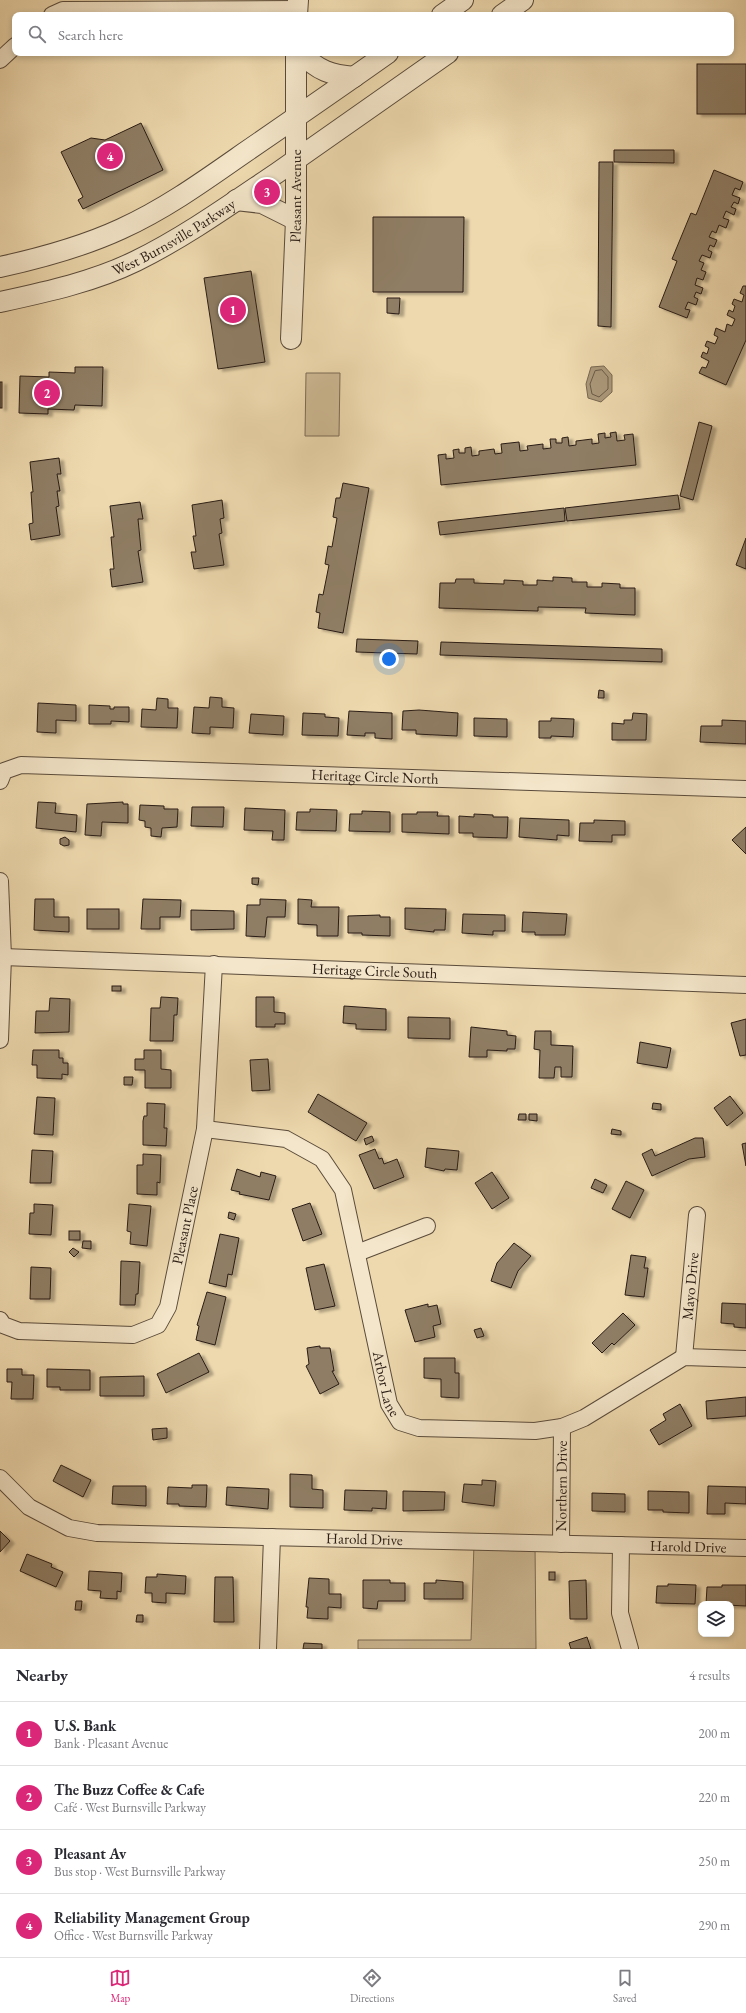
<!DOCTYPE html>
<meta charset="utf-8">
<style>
:root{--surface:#fff;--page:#f7f7f7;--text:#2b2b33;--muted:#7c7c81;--line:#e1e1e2;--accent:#db2777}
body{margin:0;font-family:"EB Garamond",serif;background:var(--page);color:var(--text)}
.controls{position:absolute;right:12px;bottom:12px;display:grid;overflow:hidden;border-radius:8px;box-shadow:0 2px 6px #0003}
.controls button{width:36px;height:36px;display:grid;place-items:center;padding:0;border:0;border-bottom:1px solid var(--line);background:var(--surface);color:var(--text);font:20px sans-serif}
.you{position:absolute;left:389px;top:659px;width:14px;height:14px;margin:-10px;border:3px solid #fff;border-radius:50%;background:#1a73e8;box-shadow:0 0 0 6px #1a73e833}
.badge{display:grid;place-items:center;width:26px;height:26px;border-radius:50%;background:var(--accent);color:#fff;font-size:13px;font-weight:700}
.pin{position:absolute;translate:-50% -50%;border:2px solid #fff;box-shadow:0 1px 4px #0006}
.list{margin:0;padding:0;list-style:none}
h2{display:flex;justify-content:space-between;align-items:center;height:52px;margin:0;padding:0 16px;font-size:17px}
h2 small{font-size:13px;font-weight:400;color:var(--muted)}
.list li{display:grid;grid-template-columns:26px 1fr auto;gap:12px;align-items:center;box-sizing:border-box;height:64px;padding:0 16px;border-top:1px solid var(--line)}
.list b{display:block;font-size:15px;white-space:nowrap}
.list p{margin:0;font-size:13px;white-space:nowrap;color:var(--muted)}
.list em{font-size:13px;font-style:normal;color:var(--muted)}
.icon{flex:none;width:22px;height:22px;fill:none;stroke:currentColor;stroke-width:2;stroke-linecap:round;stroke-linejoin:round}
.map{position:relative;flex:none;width:746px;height:1649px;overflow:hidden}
.search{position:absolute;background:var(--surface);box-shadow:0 2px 6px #0003;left:12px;right:12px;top:12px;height:44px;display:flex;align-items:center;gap:10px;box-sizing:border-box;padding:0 14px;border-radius:8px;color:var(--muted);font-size:15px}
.sheet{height:308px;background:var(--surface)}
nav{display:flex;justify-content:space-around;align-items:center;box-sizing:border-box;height:56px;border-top:1px solid var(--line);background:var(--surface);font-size:11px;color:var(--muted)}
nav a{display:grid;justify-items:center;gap:2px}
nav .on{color:var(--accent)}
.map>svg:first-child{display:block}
</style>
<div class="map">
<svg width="746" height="1649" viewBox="0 0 746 1649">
<defs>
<filter id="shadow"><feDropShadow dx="4.5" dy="2.5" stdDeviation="1" flood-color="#0004"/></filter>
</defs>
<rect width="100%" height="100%" fill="#eed9ae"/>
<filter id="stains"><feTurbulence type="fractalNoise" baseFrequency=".005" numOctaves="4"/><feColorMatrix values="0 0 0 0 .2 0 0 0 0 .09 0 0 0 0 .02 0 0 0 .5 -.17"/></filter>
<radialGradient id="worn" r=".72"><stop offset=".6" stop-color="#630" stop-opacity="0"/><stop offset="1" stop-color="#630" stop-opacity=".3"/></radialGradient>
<!-- green -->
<g fill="#cdb994" stroke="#7b6a54">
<polygon points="306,373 340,373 339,436 305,436"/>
<polygon points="474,1543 535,1544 536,1649 358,1649 358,1640 471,1640"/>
</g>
<!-- water -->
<polygon fill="#ab997a" stroke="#776752" points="604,366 612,375 612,392 601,402 588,398 586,384 591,367"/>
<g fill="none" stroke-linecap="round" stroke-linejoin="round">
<!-- shore -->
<polygon stroke="#6a5a48" stroke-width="1" points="602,370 608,377 608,389 599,397 592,394 590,384 595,371"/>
</g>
<!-- building -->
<g fill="#8f7e65" stroke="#291c15" filter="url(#shadow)">
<rect x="697" y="64" width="49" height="50"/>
<polygon points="141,123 163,170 83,209 78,200 83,197 61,152 91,138 105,140"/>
<polygon points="614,150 674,150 674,163 614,162"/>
<polygon points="599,162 613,162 611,327 598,326"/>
<polygon points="714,170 743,182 740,190 735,188 732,195 740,198 738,204 734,202 731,207 736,209 734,215 726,211 723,218 729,220 726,228 719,225 716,233 712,231 709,237 717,240 714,247 710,245 708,250 712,252 710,258 702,255 699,261 704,263 701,270 706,272 703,280 697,278 695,285 703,288 701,294 696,292 694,297 698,299 696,305 688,302 685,309 690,310 687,318 659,307 677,261 672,259 691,213 696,215"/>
<polygon points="373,217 464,217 463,292 373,292"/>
<polygon points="251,271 265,362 218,369 204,278"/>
<polygon points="743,286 746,286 746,340 726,385 699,373 702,367 706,368 709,361 701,357 703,352 707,354 709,348 705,346 707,341 715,344 718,337 714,335 716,328 725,332 727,324 732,326 735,319 727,315 729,310 733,312 735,306 732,304 734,299 742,302 744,295 740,293"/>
<polygon points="387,298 400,298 399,314 387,313"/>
<polygon points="75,367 103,367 102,406 75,405 74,410 48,409 48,414 19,413 20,376 49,377 49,372 75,373"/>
<rect x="0" y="382" width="2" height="26"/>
<polygon points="699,422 712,426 693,500 680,496"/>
<polygon points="616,432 617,441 625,440 624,435 633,434 636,465 441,485 438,455 446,454 446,459 454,458 453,450 459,449 459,453 465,453 465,448 471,447 472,456 479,455 479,451 494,449 495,454 502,453 501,444 519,442 520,451 528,450 527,446 543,444 543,449 551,448 550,439 556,439 556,443 562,443 562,438 568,437 569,446 576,445 576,441 592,439 592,444 599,443 598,434 605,433 605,438 611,437 610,433"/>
<polygon points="59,458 61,474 57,474 60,491 57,491 59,506 56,507 60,535 31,540 29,524 33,523 31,492 33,492 30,462"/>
<polygon points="343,483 369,488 343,633 318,628 320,613 316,612 319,594 323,595 329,565 325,564 328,546 332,547 337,518 333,517 336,498 340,498"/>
<polygon points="678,495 680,509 567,521 565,508"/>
<polygon points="222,500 224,518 220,519 222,533 219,534 224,565 194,569 191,552 196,552 193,536 196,536 192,505"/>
<polygon points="140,502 143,519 138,519 141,550 138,551 143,582 112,587 110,569 114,569 111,537 114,537 110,506"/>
<polygon points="564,508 565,521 440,535 438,522"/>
<polygon points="746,538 746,569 736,565"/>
<polygon points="553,577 572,578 572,582 587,582 587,587 602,587 602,583 620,584 620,588 635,588 635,615 585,613 586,608 538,607 538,611 439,608 440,583 455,583 456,579 474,579 474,583 504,584 504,580 523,581 523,585 537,585 537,580 553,581"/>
<polygon points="357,639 418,641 417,654 356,652"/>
<polygon points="441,642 662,649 662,662 440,655"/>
<polygon points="599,690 604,691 604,698 598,698"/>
<polygon points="210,697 222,698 222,707 234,708 233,728 210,727 210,734 192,733 194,707 209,708"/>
<polygon points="157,698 168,699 168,708 178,708 177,728 141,727 142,709 156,710"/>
<polygon points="38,703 76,705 76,721 56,720 56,733 37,732"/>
<polygon points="89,705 110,706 110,709 114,709 114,707 129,707 129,722 111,721 111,724 89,724"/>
<polygon points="419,710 458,713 457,736 416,734 416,730 402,730 403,711"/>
<polygon points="349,711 392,713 392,739 375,738 375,733 365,733 365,736 347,735"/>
<polygon points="303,713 325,714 325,717 339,718 338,736 302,735"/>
<polygon points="633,713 647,714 646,740 612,740 612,723 624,724 624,720 632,720"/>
<polygon points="251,714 284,716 283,735 249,733"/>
<polygon points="474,718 507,719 507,737 474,736"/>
<polygon points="551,718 574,719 573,737 551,736 551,738 539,738 539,721 551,721"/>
<polygon points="722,720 746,721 746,744 700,742 701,726 722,726"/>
<polygon points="38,802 56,803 55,813 77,815 76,832 36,828"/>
<polygon points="123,802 123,804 128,804 128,823 102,822 101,836 85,835 87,804"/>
<polygon points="140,805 164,806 164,809 178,809 177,827 162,828 161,837 151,836 151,828 145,827 145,821 139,820"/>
<polygon points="192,807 224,807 223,827 191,826"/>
<polygon points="245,808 285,810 284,840 272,840 273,831 244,830"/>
<polygon points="310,809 337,810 336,831 296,830 297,812 310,812"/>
<polygon points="362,811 390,812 390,832 349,831 350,814 362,814"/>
<polygon points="417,812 438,812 437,816 449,816 449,834 402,832 402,814 417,814"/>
<polygon points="474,814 493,815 493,817 508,817 507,838 473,837 473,833 459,833 459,816 474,817"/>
<polygon points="520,818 569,820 569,836 557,835 557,840 519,837"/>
<polygon points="594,820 625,821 625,835 612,835 612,842 579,841 580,823 594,823"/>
<polygon points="746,827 746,854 732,840"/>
<polygon points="65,837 69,840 69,845 64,846 60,844 60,839"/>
<polygon points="252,878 259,878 258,885 252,884"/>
<polygon points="35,899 54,899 54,917 69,917 69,932 34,930"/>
<polygon points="143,899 181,900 180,917 160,917 160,929 141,929"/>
<polygon points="260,899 286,900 285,917 267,917 265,937 246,936 247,905 260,905"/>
<polygon points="298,899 312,900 311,907 339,907 338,936 317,936 317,925 298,924"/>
<polygon points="405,908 446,909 445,930 434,930 434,932 405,929"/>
<rect x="87" y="909" width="32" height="20"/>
<polygon points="191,910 234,911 234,929 191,930"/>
<polygon points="523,912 567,914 565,935 535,935 535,932 522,932"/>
<polygon points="463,914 505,915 505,931 493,931 493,935 462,933"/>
<polygon points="380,915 380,917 390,917 390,936 362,935 362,933 348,933 348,916"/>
<rect x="112" y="986" width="9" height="5"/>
<polygon points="161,997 178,998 177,1015 174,1015 173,1041 150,1041 151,1008 160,1008"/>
<polygon points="256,997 274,997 274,1012 285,1013 285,1024 275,1024 275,1027 256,1027"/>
<polygon points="50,998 70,999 69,1032 35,1033 36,1011 49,1011"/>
<polygon points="344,1006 386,1009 386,1030 356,1029 356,1024 343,1023"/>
<polygon points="408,1017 450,1018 450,1039 408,1038"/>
<polygon points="746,1019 746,1055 740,1056 731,1023"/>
<polygon points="471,1027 507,1031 507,1035 516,1036 515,1049 507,1049 507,1051 487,1050 487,1057 469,1057"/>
<polygon points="535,1031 551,1031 551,1045 573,1046 572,1077 561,1077 561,1067 555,1067 554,1078 539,1078 540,1050 534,1049"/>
<polygon points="640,1042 671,1048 667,1068 637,1063"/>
<polygon points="33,1050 59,1050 59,1058 63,1058 63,1063 68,1063 68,1075 62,1074 62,1079 37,1078 37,1065 32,1065"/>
<polygon points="144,1050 161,1050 161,1069 171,1070 171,1088 145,1088 145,1070 135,1070 135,1059 144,1059"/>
<polygon points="268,1059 270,1090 252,1091 250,1060"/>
<polygon points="124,1077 133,1077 132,1085 124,1085"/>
<polygon points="318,1094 367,1123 356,1141 308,1112"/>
<polygon points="730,1096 743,1113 727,1126 714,1108"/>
<polygon points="37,1097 55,1098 53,1135 34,1134"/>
<polygon points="147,1103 165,1104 164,1128 167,1128 166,1146 143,1145 143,1121 144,1116 147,1116"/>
<polygon points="653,1103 661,1104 661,1110 652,1109"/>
<polygon points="519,1114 526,1114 526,1120 518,1120"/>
<polygon points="529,1114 537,1114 537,1121 529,1120"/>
<polygon points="612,1129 621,1131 621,1135 611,1134"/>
<polygon points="372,1136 374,1141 366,1145 364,1139"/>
<polygon points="695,1138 703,1138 705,1157 689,1159 652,1176 642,1154 652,1149 655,1156"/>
<polygon points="746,1143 746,1166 742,1144"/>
<polygon points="427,1148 459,1151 457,1170 445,1169 444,1171 425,1167"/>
<polygon points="375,1149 379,1159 382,1158 384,1164 397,1159 404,1177 374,1189 359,1155"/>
<polygon points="32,1150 53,1151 51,1183 30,1183"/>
<polygon points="143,1154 161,1155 160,1183 157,1182 157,1195 137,1194 137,1165 143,1165"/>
<polygon points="237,1169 260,1177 261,1172 276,1176 269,1200 239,1194 240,1192 231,1190"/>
<polygon points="492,1172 509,1198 492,1209 475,1183"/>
<polygon points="595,1179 607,1185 603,1193 591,1188"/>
<polygon points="626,1181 644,1190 630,1218 612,1209"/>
<polygon points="310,1203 322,1234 303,1241 292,1209"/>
<polygon points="34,1204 53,1205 51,1235 29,1234 30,1213 34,1213"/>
<polygon points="129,1204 151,1206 147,1246 130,1244 131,1232 127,1231"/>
<polygon points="229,1212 236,1214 234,1220 228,1218"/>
<rect x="69" y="1231" width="11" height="9"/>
<polygon points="220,1234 239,1238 232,1275 228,1274 226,1287 209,1283"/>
<polygon points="83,1241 91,1241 91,1249 82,1248"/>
<polygon points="514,1243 531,1256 518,1271 511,1288 491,1281 497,1263"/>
<polygon points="73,1248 79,1252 74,1257 69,1252"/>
<polygon points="631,1255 646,1257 644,1268 648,1268 644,1297 625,1295"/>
<polygon points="121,1261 140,1262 138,1294 136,1294 135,1305 120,1305"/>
<polygon points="324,1264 335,1306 315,1310 306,1268"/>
<polygon points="31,1267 51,1268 50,1299 30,1299"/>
<polygon points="207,1292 226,1297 215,1345 196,1340 199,1326 197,1325"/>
<polygon points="722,1303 746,1304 746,1328 734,1327 734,1324 721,1323"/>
<polygon points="428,1304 428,1307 437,1305 441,1324 433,1326 435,1337 415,1342 405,1310"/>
<polygon points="623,1313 635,1325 614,1345 612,1343 602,1353 592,1343"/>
<polygon points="481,1328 484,1336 477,1338 474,1330"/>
<polygon points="320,1346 320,1348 330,1348 334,1371 332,1371 339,1384 320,1394 306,1366 309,1364 307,1348"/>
<polygon points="199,1353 209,1372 166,1393 157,1374"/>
<polygon points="424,1358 455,1358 455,1373 459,1373 459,1398 441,1397 441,1379 424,1378"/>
<polygon points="7,1369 22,1369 22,1375 34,1375 33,1399 11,1399 12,1382 7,1382"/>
<polygon points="47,1369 90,1370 90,1390 60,1390 60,1387 47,1387"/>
<polygon points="144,1376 144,1396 100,1396 100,1377"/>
<polygon points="746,1397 746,1416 707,1419 706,1401"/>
<polygon points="680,1404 692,1426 659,1445 650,1430 666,1420 663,1414"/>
<polygon points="167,1428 167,1438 153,1440 152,1429"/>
<polygon points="61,1465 91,1480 83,1497 53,1481"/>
<polygon points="290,1474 312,1475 312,1489 323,1490 323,1508 290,1507"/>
<polygon points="482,1480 496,1481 494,1506 462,1502 464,1484 482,1485"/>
<polygon points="192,1485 207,1485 206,1507 179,1506 179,1504 167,1504 168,1487 192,1488"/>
<polygon points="113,1486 146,1486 146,1506 112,1504"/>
<polygon points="708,1486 746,1487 746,1504 725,1503 725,1514 707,1514"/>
<polygon points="227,1487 269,1489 268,1509 226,1505"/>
<polygon points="345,1490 387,1491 386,1509 372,1508 372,1511 344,1510"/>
<polygon points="403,1491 445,1492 444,1510 403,1511"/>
<polygon points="648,1491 689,1492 689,1513 663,1512 663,1510 648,1510"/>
<polygon points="592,1493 625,1494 625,1512 592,1511"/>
<polygon points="0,1531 10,1541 0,1552"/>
<polygon points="27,1554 52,1564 51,1567 63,1572 56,1587 20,1571"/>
<polygon points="89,1571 122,1573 121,1592 117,1591 117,1599 100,1598 101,1591 88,1590"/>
<rect x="549" y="1572" width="6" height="8"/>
<polygon points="157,1574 186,1576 185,1594 166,1593 166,1603 152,1602 152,1593 145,1593 146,1577 157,1577"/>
<polygon points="215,1577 233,1577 234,1622 214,1622"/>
<polygon points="309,1578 329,1579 329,1594 341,1594 341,1608 328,1607 328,1619 307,1618 308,1607 306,1607"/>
<polygon points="363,1580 390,1580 390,1583 405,1583 405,1601 378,1601 377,1609 363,1608"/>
<polygon points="436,1580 463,1582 463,1599 424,1599 424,1583 436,1583"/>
<polygon points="586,1580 587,1619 570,1619 569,1581"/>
<polygon points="668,1584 696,1585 695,1604 656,1603 657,1586 668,1586"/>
<polygon points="722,1585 746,1585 746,1606 706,1604 707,1587 722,1587"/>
<polygon points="76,1601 82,1601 81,1610 75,1610"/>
<polygon points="137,1615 143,1615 143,1622 136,1622"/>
<polygon points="587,1637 591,1649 571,1649 569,1643"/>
<polygon points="304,1643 322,1644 322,1649 303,1649"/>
</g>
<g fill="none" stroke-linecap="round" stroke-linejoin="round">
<!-- minor casing -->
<g stroke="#5a4b3b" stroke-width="18">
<g id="minor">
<polyline points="52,15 63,10 298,9"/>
<polyline points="0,60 15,46"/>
<path id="s1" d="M0,781L4,771L21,765L746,789"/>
<polyline points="0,881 3,957 0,1040"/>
<path id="s2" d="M3,957L746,985"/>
<path id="s3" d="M205,1129L286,1139L322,1159L343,1190L389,1404L400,1422L419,1428L535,1431L562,1427L584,1418L684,1357L746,1359"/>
<polyline points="357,1253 427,1226"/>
<path id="s4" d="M0,1320L3,1325L19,1331L133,1335L158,1325L168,1307L205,1129L214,964"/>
<path id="s5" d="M684,1357L697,1215"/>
<path id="s6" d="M0,1478L29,1507L69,1528L97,1533L746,1548"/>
<path id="s7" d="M561,1544L562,1427"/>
<polyline points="621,1545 620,1613 630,1649"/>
<polyline points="268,1649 272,1537"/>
</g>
</g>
<!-- tertiary casing -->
<g stroke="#5a4b3b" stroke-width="22">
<g id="tertiary">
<polyline points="297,15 298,0"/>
<polyline points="442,15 463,0"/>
<polyline points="502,15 523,0"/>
<path d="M302,53C317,71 332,75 354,77"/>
<polyline points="236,200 262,203 296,220"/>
<path d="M0,267C41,258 82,247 121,229C165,209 204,181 244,153C292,120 340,87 388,53"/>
<path id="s8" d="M0,302C46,292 93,282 136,261C185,237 231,204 277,173C334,133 391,93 448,53"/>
<path id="s9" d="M291,339L296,220V53"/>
</g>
</g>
<!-- minor -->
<use href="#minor" stroke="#f4e6ca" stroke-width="16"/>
<!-- tertiary -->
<use href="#tertiary" stroke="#f4e6ca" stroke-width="20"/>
</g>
<g text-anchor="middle" stroke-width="4" stroke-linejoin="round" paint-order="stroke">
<!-- street labels -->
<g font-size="15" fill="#291c15" stroke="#f4e6ca">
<text dy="5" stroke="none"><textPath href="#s9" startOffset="143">Pleasant Avenue</textPath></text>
<text dy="5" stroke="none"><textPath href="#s8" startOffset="187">West Burnsville Parkway</textPath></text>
<text dy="5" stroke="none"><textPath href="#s1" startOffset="383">Heritage Circle North</textPath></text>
<text dy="5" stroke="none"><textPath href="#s2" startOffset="372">Heritage Circle South</textPath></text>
<text dy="5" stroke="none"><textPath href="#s4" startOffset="268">Pleasant Place</textPath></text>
<text dy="5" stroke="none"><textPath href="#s5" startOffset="71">Mayo Drive</textPath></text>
<text dy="5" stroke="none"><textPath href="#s3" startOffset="359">Arbor Lane</textPath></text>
<text dy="5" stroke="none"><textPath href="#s7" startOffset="58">Northern Drive</textPath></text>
<text dy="5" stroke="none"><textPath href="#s6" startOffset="382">Harold Drive</textPath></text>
<text dy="5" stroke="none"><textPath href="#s6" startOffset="706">Harold Drive</textPath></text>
</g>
</g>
<rect width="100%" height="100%" filter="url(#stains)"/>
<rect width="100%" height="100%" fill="url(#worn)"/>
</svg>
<div class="controls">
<button><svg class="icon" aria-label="layers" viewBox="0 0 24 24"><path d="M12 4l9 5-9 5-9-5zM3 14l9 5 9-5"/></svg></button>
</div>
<div class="you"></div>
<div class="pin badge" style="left:233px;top:310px">1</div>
<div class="pin badge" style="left:47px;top:393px">2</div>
<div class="pin badge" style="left:267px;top:192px">3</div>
<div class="pin badge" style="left:110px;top:156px">4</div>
<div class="search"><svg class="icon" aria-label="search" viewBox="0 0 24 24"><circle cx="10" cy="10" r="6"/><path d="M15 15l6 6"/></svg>Search here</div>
</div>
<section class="sheet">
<h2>Nearby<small>4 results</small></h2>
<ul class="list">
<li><span class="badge">1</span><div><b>U.S. Bank</b><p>Bank · Pleasant Avenue</p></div><em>200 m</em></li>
<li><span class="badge">2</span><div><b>The Buzz Coffee &amp; Cafe</b><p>Café · West Burnsville Parkway</p></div><em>220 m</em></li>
<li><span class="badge">3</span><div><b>Pleasant Av</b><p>Bus stop · West Burnsville Parkway</p></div><em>250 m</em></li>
<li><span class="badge">4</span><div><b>Reliability Management Group</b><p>Office · West Burnsville Parkway</p></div><em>290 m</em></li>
</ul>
</section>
<nav>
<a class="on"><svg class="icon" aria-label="map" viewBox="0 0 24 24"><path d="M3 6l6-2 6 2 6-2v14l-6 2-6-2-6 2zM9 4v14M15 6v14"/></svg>Map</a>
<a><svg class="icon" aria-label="directions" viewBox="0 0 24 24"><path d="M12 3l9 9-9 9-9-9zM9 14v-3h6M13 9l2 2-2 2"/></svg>Directions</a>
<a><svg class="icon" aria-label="saved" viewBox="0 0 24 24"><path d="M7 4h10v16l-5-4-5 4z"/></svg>Saved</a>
</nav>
